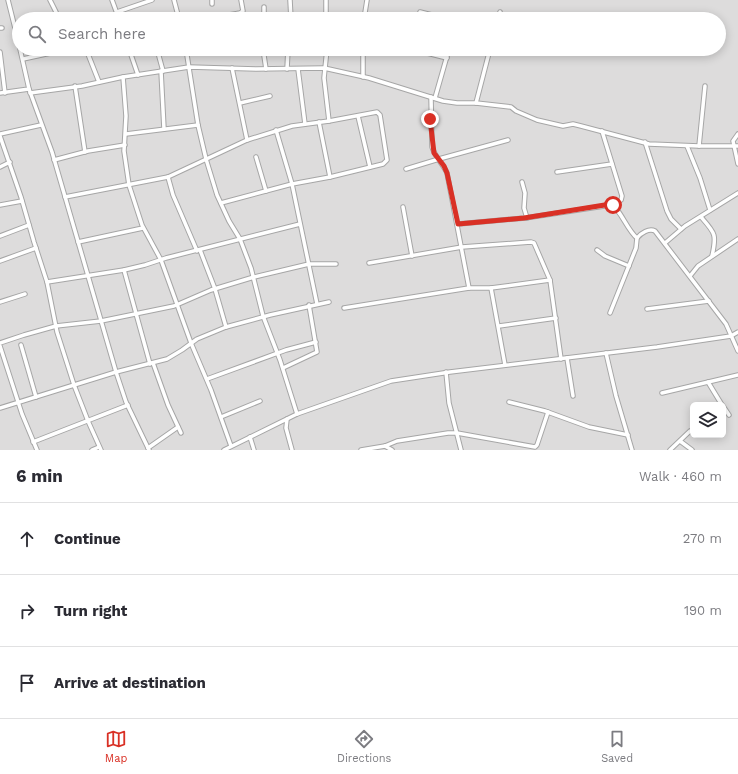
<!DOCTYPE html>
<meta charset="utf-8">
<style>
:root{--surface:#fff;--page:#f2f2f3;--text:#2b2b33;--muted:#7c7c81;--line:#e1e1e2;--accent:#d93025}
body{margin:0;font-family:"Work Sans",sans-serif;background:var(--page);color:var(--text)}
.controls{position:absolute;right:12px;bottom:12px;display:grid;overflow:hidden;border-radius:6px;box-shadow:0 2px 10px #0003}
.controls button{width:36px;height:36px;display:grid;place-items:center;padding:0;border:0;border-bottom:1px solid var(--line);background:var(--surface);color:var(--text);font:20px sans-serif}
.stop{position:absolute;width:12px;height:12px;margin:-9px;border:3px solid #d93025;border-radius:50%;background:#fff}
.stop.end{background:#d93025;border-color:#fff;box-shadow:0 1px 4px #0008}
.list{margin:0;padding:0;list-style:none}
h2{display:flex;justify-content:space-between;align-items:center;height:52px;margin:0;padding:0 16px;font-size:17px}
h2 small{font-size:13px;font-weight:400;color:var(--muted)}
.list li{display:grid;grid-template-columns:26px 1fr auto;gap:12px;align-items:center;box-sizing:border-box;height:72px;padding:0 16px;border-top:1px solid var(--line)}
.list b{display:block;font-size:15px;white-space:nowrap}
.list em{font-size:13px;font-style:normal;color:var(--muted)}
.icon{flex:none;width:22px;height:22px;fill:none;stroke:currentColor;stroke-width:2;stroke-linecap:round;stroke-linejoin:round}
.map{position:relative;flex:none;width:738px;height:450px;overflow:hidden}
.search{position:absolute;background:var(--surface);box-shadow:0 2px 10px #0003;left:12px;right:12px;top:12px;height:44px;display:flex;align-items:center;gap:10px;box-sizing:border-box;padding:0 14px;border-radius:22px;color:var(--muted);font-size:15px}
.sheet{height:268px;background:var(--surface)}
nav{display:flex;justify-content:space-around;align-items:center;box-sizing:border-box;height:56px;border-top:1px solid var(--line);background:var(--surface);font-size:11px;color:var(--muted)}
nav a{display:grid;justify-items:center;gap:2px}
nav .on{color:var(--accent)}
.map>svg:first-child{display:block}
</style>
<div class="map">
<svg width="738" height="450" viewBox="0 0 738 450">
<rect width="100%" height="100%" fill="#f0ebe5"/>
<!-- residential -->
<path fill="#dddcdc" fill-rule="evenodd" d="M0,0H738V450H0ZM19,19H719V49H19ZM693,405H723V435H693Z"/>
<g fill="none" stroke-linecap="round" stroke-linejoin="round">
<!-- minor casing -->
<g stroke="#a6a6a6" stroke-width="5.5">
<g id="minor">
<polyline points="8,0 19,44"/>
<polyline points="50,0 56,12"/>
<polyline points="112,0 119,19"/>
<polyline points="174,0 179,19"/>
<polyline points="212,0 212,4"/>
<polyline points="290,0 291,19"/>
<polyline points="117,12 152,0"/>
<polyline points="420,12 448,19"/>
<polyline points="207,19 240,13 243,11 241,0"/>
<polyline points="264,19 264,7"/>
<polyline points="326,19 326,0"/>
<polyline points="364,19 367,0"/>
<polyline points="498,19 500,12"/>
<polyline points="0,28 2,28"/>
<polyline points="86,49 99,82"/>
<polyline points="129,49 138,75"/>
<polyline points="157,49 163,71"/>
<polyline points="186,49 198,125 206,159 217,195 229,221 240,239 251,268 263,316 280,360 297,414"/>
<polyline points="263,49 266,69"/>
<polyline points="327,49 324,78 329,121"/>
<polyline points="363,49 363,77"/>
<polyline points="415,50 447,58"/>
<polyline points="0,52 5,93"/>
<polyline points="23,59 69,49"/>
<polyline points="232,68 247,140"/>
<polyline points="287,69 288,49"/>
<polyline points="298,69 305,124"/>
<polyline points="161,71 164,129"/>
<polyline points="123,77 126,116 124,151 129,185 142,225 161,260 191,343 211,390 231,446"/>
<polyline points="75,86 85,152"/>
<polyline points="29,89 52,152 116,372 126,402 149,450"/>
<polyline points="0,93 29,89 20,49"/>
<polyline points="30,93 82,86 123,77 189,67 256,69 324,68 369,78 443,101 457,103 476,103 511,107 516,111 537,120 563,126 573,124 581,126 649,144 699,146 738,146"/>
<path d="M431,97L432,147C435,157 443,164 447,173L469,288"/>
<polyline points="435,98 449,49"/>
<polyline points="240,103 270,96"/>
<polyline points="476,103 490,49"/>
<polyline points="358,116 370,167"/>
<polyline points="319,122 330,177"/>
<polyline points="276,130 292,184 317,304"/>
<polyline points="602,131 622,196 621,200 613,205"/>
<polyline points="0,134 41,125"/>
<polyline points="126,134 198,125"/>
<polyline points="738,134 733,141 738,164"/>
<polyline points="0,136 21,197 34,242 47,282 57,332 74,385 88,421 101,450"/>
<polyline points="645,142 667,211 671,219 681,229"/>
<polyline points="687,146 700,178 710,210"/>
<polyline points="699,146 705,86"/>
<polyline points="256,157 266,191"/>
<polyline points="54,160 88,151 125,145"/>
<polyline points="0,167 10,162"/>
<polyline points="406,169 439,159 508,140"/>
<polyline points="557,172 612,164"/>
<polyline points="168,177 173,195 197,251"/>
<polyline points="522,182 525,193 524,208 527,218"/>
<polyline points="65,197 168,177 247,140 292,126 329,121 377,112 380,115 387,160 383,164 330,177 292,184 221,203"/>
<polyline points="0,205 22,201"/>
<polyline points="403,207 412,256"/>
<path d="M701,217C715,233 717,234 712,256"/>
<path d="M458,224L525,218L611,205C620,208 627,230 637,238"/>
<polyline points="0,236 29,225"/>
<polyline points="78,242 143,228"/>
<polyline points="665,243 685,226 738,193"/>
<polyline points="200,250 215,289 226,327"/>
<polyline points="597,250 605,256 629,266"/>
<polyline points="0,261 36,248"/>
<polyline points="369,263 462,247 531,242 534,243 550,280"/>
<polyline points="124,270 150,364"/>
<polyline points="690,276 698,266 738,239"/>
<polyline points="47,282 124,270 145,265 166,258 300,224"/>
<polyline points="491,288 550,280 561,359"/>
<polyline points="0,302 25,294"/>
<polyline points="344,308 469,288 491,288 505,365"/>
<polyline points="647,309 709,301"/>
<path d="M610,313L636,248L637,238C641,233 649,228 655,231L726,324L738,351"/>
<polyline points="499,326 556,318"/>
<polyline points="0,343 24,335 56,326 101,321 174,306 211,290 254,277 309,264 336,264"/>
<polyline points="21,345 36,397"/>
<polyline points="0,346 22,414 37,450"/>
<polyline points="606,353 616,396 632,450"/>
<polyline points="567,358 573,396"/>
<polyline points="153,363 168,405 181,433"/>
<polyline points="283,368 317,352 309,305"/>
<polyline points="446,372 449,403 461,450"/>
<polyline points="207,379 286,350 316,342"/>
<polyline points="708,382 722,405"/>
<polyline points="662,393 738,375"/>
<polyline points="509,402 545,411 589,427 628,435"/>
<polyline points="723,406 729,415"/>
<polyline points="0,408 116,372 167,359 182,350 197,339 226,327 270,315 329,302"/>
<polyline points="221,417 260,401"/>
<polyline points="287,419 286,428 292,450"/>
<polyline points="250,437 254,450"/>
<polyline points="680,441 692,450"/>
<polyline points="33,442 128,405"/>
<polyline points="385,446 392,450"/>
<polyline points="148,448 178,427"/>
<polyline points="92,450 99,447"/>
<polyline points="224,450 297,414 391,381 450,372 657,347 731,336 738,332"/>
<polyline points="361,450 385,446 397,441 448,433 457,433 535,447 537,445 548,412"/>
<polyline points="670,450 690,431"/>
</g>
</g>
<!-- minor -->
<use href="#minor" stroke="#fff" stroke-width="3.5"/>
</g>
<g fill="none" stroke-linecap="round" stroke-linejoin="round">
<!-- route -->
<polyline stroke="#d93025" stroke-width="5" points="430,119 434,153 444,166 447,173 458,224 524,218 611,204 613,205"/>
</g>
</svg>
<div class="controls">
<button><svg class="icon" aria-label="layers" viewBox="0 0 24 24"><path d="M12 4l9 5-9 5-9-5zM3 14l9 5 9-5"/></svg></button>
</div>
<div class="stop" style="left:613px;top:205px"></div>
<div class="stop end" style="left:430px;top:119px"></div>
<div class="search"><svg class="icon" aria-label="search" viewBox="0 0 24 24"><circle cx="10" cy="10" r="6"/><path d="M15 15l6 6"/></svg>Search here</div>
</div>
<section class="sheet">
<h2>6 min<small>Walk · 460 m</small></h2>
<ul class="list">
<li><svg class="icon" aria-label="ahead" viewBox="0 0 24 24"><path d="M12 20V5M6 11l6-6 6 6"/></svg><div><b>Continue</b></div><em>270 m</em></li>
<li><svg class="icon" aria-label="right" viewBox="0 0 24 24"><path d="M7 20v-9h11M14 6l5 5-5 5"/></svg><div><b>Turn right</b></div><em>190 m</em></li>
<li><svg class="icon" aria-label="arrive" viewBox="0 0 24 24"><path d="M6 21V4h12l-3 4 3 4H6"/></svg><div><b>Arrive at destination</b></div></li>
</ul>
</section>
<nav>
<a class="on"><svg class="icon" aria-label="map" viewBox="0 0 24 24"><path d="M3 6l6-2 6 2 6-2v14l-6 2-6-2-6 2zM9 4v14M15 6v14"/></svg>Map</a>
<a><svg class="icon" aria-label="directions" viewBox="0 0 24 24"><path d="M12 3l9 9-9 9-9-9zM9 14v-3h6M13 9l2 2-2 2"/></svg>Directions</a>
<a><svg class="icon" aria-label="saved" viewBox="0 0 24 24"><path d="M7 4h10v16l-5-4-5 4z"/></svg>Saved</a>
</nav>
